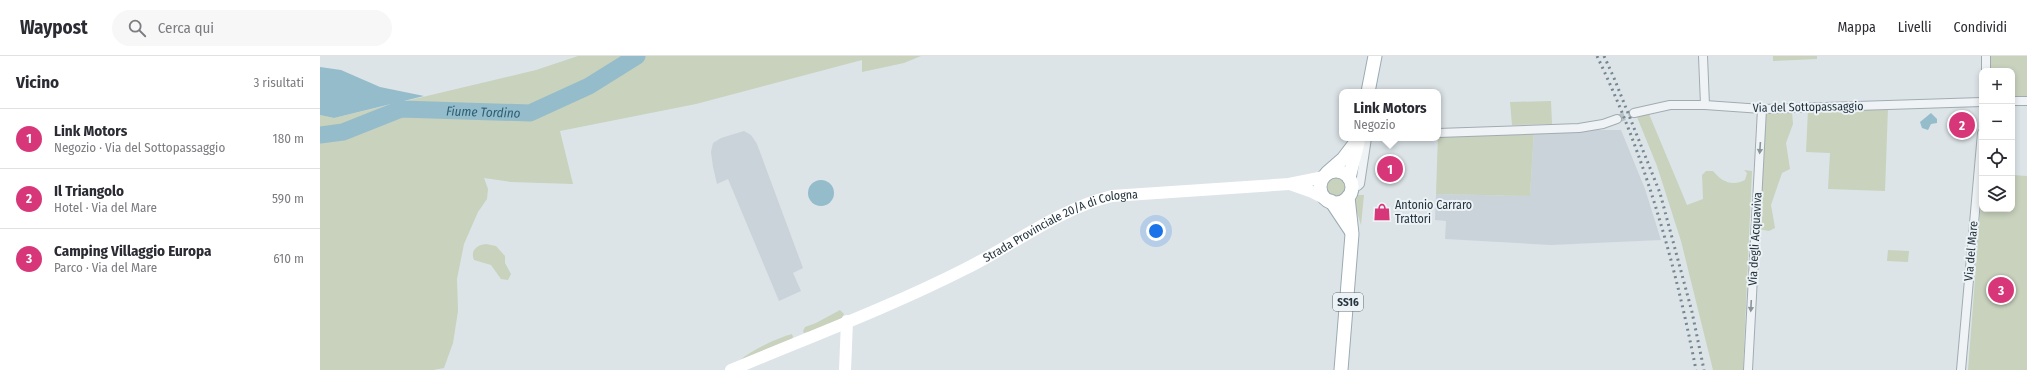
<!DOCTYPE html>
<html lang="it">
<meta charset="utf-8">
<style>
:root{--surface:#fff;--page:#f7f7f7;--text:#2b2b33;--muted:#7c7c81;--line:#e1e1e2;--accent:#d73778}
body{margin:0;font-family:"Fira Sans Condensed",sans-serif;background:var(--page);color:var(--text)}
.controls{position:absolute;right:12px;top:12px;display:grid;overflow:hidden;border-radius:8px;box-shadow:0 2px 6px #0003}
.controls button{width:36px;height:36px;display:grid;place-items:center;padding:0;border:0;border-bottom:1px solid var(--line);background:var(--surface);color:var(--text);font:20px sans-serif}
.you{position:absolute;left:836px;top:175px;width:14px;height:14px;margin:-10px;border:3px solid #fff;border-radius:50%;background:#1a73e8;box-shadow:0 0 0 6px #1a73e833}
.badge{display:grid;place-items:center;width:26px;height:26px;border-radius:50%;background:var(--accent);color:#fff;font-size:13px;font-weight:700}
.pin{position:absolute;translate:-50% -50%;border:2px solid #fff;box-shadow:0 1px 4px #0006}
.popup{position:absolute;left:1019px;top:33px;width:102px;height:52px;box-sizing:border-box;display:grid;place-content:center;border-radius:8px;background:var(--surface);filter:drop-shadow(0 1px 3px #0005);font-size:13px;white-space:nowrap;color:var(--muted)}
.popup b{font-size:15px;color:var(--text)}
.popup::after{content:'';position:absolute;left:50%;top:100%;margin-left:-8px;border:8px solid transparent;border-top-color:var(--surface)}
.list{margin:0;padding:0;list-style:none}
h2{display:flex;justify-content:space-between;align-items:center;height:52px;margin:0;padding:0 16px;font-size:17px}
h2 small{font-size:13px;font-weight:400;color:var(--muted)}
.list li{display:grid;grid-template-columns:26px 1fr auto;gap:12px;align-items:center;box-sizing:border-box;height:60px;padding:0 16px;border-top:1px solid var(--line)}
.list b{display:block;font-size:15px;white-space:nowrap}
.list p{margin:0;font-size:13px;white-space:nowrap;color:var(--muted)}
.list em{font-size:13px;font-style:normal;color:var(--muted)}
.icon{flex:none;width:22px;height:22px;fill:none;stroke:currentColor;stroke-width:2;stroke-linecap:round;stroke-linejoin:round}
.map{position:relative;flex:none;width:1707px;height:314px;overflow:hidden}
header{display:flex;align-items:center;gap:24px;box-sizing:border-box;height:56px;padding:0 20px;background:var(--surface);border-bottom:1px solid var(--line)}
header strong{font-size:19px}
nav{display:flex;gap:22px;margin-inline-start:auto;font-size:14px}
.search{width:280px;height:36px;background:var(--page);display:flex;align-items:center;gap:10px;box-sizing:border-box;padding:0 14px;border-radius:22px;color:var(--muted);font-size:15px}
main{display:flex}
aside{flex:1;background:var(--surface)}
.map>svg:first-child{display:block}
</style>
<header>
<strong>Waypost</strong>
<div class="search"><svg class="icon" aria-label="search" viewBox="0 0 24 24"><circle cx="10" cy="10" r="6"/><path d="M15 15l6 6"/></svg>Cerca qui</div>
<nav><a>Mappa</a><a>Livelli</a><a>Condividi</a></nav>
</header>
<main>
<aside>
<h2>Vicino<small>3 risultati</small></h2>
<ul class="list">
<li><span class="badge">1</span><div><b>Link Motors</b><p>Negozio · Via del Sottopassaggio</p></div><em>180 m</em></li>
<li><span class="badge">2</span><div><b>Il Triangolo</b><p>Hotel · Via del Mare</p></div><em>590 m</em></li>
<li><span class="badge">3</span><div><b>Camping Villaggio Europa</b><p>Parco · Via del Mare</p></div><em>610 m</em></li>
</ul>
</aside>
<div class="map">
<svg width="1707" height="314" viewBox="0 0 1707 314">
<rect width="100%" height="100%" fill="#dce4e8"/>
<!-- built -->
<g fill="#cad3da">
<polygon points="1214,74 1301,74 1325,133 1341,184 1231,189 1125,183 1126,165 1115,164 1116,138 1210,140"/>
<polygon points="424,75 431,79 437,88 483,212 473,217 481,235 459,245 408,123 397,128 393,111 391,96 393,87 401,82"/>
</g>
<!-- green -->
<g fill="#c8d2bd">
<polygon points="258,0 601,0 584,7 542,16 542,4 376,48 240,75 253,128 191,126 164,122 168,133 167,143 158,156 144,188 137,223 138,255 133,287 124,312 113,314 0,314 0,59 14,62 216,14"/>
<polygon points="1453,0 1497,0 1497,3 1453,5"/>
<polygon points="1669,0 1707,0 1707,43 1692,43 1692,15 1669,15"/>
<polygon points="1231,45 1232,68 1192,69 1190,46"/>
<polygon points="1568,52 1565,135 1508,133 1510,97 1486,96 1488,54"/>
<polygon points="1472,56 1473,68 1466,87 1470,113 1462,117 1451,149 1455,172 1449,175 1439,173 1445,57"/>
<path d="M1329,58L1367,149L1383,143L1382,119L1386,115H1393C1401,125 1412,131 1425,124L1427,117L1424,114L1432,115L1423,314H1393L1361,185L1337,110L1317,61Z"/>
<polygon points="1214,74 1210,140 1116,138 1118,78"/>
<circle cx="1017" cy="131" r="12"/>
<polygon points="1692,119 1707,120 1707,314 1648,314 1662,133 1662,153 1692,153"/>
<polygon points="1034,139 1044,139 1041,169 1035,150"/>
<path d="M166,188L176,190L185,200V207L191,218L188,224L181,223L171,209L154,204C150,194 157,189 166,188Z"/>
<polygon points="1568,194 1589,195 1588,206 1567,205"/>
<polygon points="520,254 524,258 521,263 489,276 484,277 483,275 485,271 496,267"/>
<path d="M472,278L473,281L472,283L420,304C432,294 457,282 472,278Z"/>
</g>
<!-- water -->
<g fill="#94bccb">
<polygon points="0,11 21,14 60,31 104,40 14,62 0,59"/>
<polygon points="1611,57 1617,63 1617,67 1611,68 1608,74 1602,72 1600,66"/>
<circle cx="501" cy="137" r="13"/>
</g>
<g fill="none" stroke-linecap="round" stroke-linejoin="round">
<!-- river -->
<path stroke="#94bccb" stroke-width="17" id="s1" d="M0,79L23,76L81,53L210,57L269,30L317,0"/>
<!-- street-tunnel -->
<polyline stroke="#b7c1c6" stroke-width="8" stroke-dasharray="8 4" stroke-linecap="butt" points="1297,63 1314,57"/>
<!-- street casing -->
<g stroke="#a1acb2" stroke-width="10">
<g id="street">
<polyline points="1383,0 1385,49"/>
<polyline points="1666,15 1666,0"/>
<polyline points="1692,45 1707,45"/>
<polyline points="1314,57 1350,49 1385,49 1442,53 1662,46"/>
<polyline points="1118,77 1259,72 1283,68 1297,63"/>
<polyline points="1032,130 1038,130 1040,128 1047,82"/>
<polyline points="1428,314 1442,53"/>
<polyline points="1641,314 1662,77"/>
</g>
</g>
<!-- primary casing -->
<g stroke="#9babb4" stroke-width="15">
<g id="primary">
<polyline points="1048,36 1055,0"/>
<circle cx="1016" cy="131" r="16"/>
<polyline points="1007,117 1023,103 1039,82"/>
<polyline points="1029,122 1038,87"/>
<polyline points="1011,145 1031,175"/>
<polyline points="1021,314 1032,178 1028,141"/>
</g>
</g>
<!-- street -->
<use href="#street" stroke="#eff3f6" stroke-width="8"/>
<!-- secondary -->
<g stroke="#fff" stroke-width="12">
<polyline points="970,128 990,135 1006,143"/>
<path id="s2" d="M411,314C490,281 570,251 645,213C694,189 738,153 792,140L969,128L1004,121"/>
<polyline points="525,314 527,265"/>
</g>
<!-- primary -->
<use href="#primary" stroke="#fff" stroke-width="13"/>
<!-- rail -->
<g stroke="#758792" stroke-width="3" stroke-dasharray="2 4" stroke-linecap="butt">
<path d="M1277,0C1325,100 1355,206 1376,314"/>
<polyline points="1284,0 1294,22 1340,137 1372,256 1384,314"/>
</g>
</g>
<!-- one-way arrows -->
<defs><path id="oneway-solid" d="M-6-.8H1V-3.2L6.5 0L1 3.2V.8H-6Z"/></defs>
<g fill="#8a949a">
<use href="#oneway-solid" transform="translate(1440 92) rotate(94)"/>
<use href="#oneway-solid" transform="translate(1431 250) rotate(93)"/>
</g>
<!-- icons -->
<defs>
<g id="shop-bare" transform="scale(1.38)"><path d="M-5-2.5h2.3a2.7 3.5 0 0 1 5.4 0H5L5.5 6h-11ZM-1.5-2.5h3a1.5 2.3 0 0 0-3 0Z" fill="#d73778" stroke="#ecf2f5" stroke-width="2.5" paint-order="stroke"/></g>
</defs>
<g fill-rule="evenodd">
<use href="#shop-bare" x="1062" y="156"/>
</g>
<g text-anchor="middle" stroke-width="4" stroke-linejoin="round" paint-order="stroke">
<!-- shield labels -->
<rect fill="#ecf2f5" stroke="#616e76" stroke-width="1" x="1013" y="237" width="30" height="18" rx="3"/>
<g font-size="11" font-weight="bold" fill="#25353f">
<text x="1028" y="250">SS16</text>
</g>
<!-- street labels -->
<g font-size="12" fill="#25353f" stroke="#ecf2f5">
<text transform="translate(1488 51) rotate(-1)" y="4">Via del Sottopassaggio</text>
<text dy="4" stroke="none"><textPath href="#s2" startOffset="361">Strada Provinciale 20/A di Cologna</textPath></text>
<text transform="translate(1435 183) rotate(-87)" y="4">Via degli Acquaviva</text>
<text transform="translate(1651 195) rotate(-85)" y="4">Via del Mare</text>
</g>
<!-- poi labels -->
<g font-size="12" fill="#25353f" stroke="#ecf2f5" text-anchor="start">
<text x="1075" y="153">Antonio Carraro<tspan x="1075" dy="14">Trattori</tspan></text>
</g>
<!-- water labels -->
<g font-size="13" font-style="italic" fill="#2d5f75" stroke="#ecf2f5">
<text dy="5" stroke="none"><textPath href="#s1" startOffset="168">Fiume Tordino</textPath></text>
</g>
</g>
</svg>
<div class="controls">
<button>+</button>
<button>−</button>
<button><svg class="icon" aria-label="locate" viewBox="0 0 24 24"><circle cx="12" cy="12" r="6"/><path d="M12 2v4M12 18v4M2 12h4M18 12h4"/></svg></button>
<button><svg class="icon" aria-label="layers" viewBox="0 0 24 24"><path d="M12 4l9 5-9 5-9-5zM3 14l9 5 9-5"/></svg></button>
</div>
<div class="you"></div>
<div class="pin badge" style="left:1070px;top:113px">1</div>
<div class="popup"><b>Link Motors</b>Negozio</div>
<div class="pin badge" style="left:1642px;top:69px">2</div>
<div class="pin badge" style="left:1681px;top:234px">3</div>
</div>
</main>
